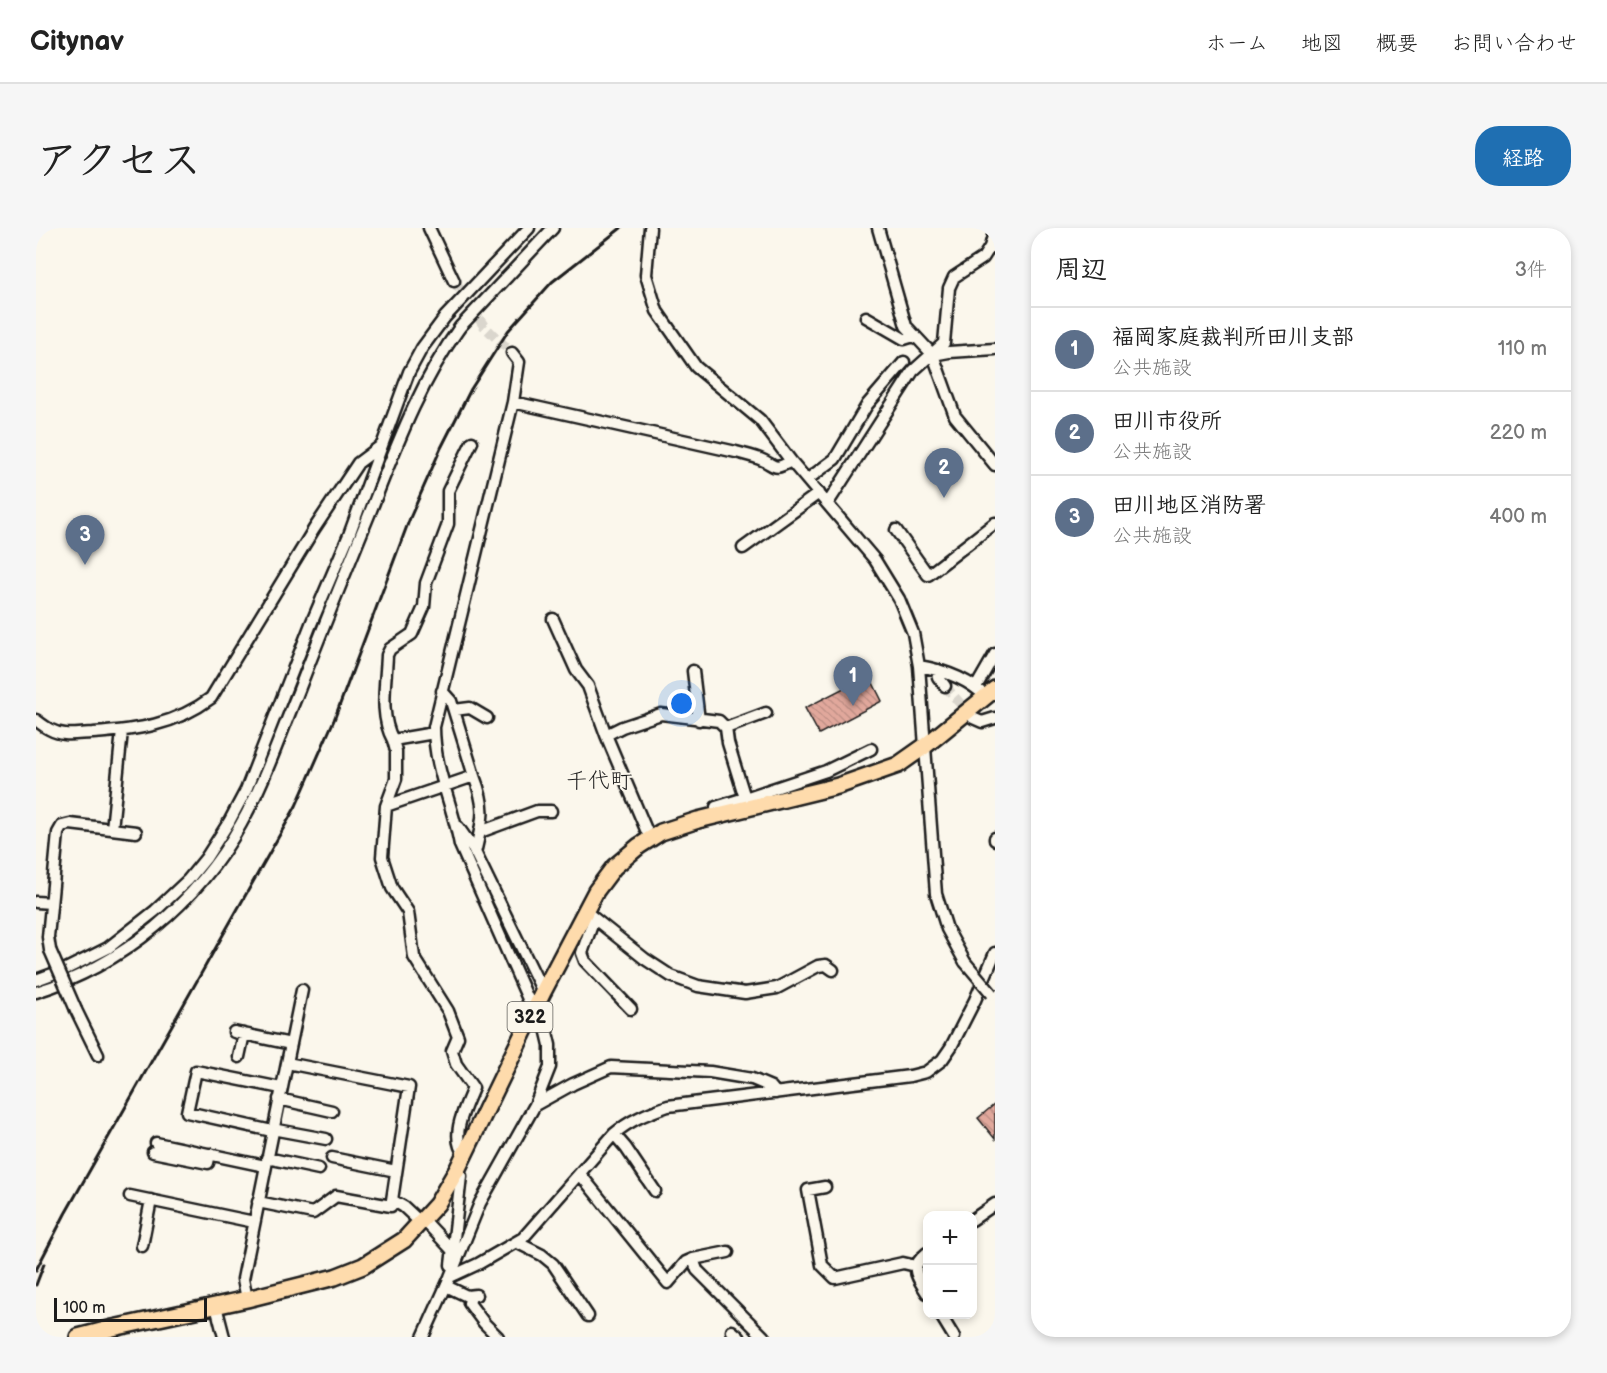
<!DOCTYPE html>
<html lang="ja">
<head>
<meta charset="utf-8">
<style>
  :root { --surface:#fff; --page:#f6f6f6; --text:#222; --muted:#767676; --line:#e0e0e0; --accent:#1f6fb2 }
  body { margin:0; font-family:"Balsamiq Sans","Klee One",sans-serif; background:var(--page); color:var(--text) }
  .controls { position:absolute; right:18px; bottom:18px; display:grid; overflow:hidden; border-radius:12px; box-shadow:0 3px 9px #0003 }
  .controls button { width:54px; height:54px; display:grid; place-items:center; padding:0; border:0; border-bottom:2px solid var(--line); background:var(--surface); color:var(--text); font:30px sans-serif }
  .scale { position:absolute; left:18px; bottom:15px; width:153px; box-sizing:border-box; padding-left:6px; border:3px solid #1c1c1c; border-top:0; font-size:16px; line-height:21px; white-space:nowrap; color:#1c1c1c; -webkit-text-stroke:4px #fbf7ec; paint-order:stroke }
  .you { position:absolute; left:646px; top:476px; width:21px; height:21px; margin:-15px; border:4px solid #fff; border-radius:50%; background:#1a73e8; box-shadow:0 0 0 9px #1a73e833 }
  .badge { display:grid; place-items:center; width:39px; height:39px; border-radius:50%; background:var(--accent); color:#fff; font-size:20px; font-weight:700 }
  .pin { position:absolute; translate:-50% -50px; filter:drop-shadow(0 2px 3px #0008) }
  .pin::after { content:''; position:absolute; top:32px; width:21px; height:18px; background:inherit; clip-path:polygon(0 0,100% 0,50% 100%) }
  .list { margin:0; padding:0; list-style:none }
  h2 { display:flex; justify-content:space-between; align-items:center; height:78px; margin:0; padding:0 24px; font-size:26px }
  h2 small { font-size:20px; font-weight:400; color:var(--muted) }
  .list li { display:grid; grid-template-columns:39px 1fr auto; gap:18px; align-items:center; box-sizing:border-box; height:84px; padding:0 24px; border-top:2px solid var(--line) }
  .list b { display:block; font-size:22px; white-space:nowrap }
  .list p { margin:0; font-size:20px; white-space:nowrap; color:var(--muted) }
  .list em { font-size:20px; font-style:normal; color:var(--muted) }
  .map { position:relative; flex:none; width:959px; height:1109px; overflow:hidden; border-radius:24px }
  header { display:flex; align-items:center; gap:36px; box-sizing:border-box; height:84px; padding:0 30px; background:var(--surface); border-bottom:2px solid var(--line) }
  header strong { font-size:28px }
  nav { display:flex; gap:33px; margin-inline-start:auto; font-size:21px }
  .intro { display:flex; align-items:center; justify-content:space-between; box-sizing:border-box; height:144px; padding:0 36px }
  h1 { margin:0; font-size:42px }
  .button { padding:15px 27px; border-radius:24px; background:var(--accent); color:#fff; font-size:21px; font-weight:700 }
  main { display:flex; gap:36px; padding:0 36px }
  aside { flex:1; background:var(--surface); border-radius:24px; box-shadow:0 3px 9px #0003 }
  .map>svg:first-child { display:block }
  .building { fill:url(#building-back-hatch); stroke:#1c1c1c; stroke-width:1.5 }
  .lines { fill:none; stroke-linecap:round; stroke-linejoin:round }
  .minor-tunnel { stroke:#dad6cd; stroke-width:10; stroke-dasharray:10 5; stroke-linecap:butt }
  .minor-casing { stroke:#1c1c1c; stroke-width:15 }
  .highway-casing { stroke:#1c1c1c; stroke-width:20 }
  .minor { stroke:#fbf7ec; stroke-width:10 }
  .highway { stroke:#fedbac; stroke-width:15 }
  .rail { stroke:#1c1c1c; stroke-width:3 }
  .minor-bridge-casing { stroke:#1c1c1c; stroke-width:15; stroke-linecap:butt }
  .minor-bridge { stroke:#fbf7ec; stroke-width:10 }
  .labels { text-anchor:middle; stroke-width:4.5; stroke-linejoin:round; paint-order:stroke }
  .shield { fill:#fbf7ec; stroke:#5f5e5a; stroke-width:1.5 }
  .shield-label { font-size:18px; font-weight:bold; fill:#1c1c1c }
  .quarter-label { font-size:22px; fill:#1c1c1c; stroke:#fbf7ec }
</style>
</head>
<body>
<header>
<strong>Citynav</strong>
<nav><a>ホーム</a><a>地図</a><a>概要</a><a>お問い合わせ</a></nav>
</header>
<div class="intro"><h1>アクセス</h1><a class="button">経路</a></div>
<main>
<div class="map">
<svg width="959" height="1109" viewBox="0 0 959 1109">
  <defs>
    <pattern id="building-back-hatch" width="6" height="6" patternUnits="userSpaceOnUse" patternTransform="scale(1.5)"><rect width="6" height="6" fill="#e1a89c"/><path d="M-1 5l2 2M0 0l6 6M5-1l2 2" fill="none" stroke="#c09086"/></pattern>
  </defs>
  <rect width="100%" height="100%" fill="#fbf7ec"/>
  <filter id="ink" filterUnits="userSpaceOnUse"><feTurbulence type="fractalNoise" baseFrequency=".0167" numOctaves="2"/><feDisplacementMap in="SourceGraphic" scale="12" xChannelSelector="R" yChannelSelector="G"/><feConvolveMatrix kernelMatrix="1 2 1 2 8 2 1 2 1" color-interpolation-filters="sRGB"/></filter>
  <g filter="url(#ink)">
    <path class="building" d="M833,447L846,473L783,506L769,480Z
      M959,876V911L942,890Z"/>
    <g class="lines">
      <path class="minor-tunnel" d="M418,53L448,98L476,125
        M909,458L934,487"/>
      <defs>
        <path id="minor" d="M393,0L418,53
          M614,0L610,47L621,83L660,139L724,192L755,233L839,332L863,371L877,405L883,438L900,666L911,701L929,734
          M842,0L870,98L897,127L919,188L959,237
          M457,38L493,0
          M471,49L517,0
          M830,89L868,111L878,108
          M476,125L483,134L477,174L398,499C398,541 417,577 424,617L492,771
          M897,127L913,124L959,121
          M477,174L700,224C708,226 716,228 724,231C740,237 736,244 755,233
          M772,251L799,231L831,177L868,134
          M792,275L877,143L908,115L913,60L918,49L947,30L954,19L959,1
          M860,302L892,347L959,295
          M707,320L783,265
          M517,391L540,442L552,458L570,507L614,611
          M883,438C906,442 933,451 950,469
          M902,442V449L909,458
          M657,443L663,492
          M940,459L959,426
          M406,463L415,473L438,548
          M418,482L434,480L451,490
          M937,490L946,494L959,490
          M0,492C9,499 17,505 29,506C37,507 48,505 57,505C101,502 139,497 175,470L278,301L322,235L346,217
          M398,505L357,512L360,523V551L350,578L346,629L356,660L372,684L378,729L412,783L422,809L416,823L420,836L437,860C429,879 413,909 429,927
          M570,507L586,499L625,486L683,493L690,500L730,485
          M357,512C343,487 350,455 351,427L354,421L376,406L388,379L390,355L412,296V263L436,214
          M709,570L790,543L835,521
          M350,578L438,548C451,581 447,591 439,625
          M683,587L680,579L709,570L692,515L690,500
          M422,599L437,620L507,764
          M76,601L86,503
          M444,604L501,583H515
          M959,610V612
          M0,674L15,675
          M549,683L609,731L635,748L662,758L709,765L741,760L782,738L790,737L797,742
          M558,691L546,725L549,733L595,781
          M14,722L12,709L22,605L26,598L34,596L100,604
          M0,752L30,741L72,720L119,683L152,652L170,630L193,594L210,562L275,396L313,307L373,144L386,120L409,89
          M0,764C86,738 162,674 205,596C228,555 243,510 261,467C285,405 310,343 335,282C360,219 384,154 424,99
          M40,782L62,827
          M198,804L255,816
          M203,829L208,806
          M251,835L266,762
          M243,871L296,883
          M499,877L537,856L575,839L674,844L716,851L735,859L740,865
          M236,901L290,911
          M236,903L151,884L160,843L245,860
          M578,906L590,920L619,963
          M120,915L229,938
          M117,924L172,935L174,926
          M231,930L283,941
          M296,930L360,943
          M544,946L632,1055L650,1034L657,1031
          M789,959L772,962L786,1037L799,1050L867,1035L880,1038
          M94,968L218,994
          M222,974L277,985L300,968L355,978L356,972
          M387,991L416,1022
          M936,992L959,976
          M480,1014L506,1027L517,1036L552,1088
          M106,1018L115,972
          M692,1024L657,1031L661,1042L728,1109
          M891,1025C872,1040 881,1048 891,1065
          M415,1037L425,948L422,940
          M414,1049L442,1036L487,1010L578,906C594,892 612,885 632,878L874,848L890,844L906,832L915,819L939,772L959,725
          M410,1058L431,1068L440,1067
          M435,1069L433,1075L448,1095L462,1109
          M211,1071L207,1051L251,835L373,859L356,972L368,979L384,994
          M180,1078L188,1109
          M904,1086L918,1109
          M696,1103L703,1109
          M387,1109L414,1049L444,975L499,877L514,839V817L508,792"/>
        <path id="highway" d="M42,1109L77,1100L211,1071L299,1049L327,1038L368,1012L401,976L422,940L507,764L560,663L578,639L603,618L625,604L662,592L802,558L862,537L889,518L959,461"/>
      </defs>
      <use href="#minor" class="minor-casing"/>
      <use href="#highway" class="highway-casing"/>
      <use href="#minor" class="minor"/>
      <use href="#highway" class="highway"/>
      <path class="rail" d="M0,1042L29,986L260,578L298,492L374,290L405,220L435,161L472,103L516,54L585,0
        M0,1057L8,1036"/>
      <defs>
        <path id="minor-bridge" d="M409,89L457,38
          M424,99L471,49
          M14,722L40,782
          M929,734L956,766"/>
      </defs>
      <use href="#minor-bridge" class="minor-bridge-casing"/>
      <use href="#minor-bridge" class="minor-bridge"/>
    </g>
  </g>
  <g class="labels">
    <rect class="shield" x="471.5" y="774" width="45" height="30" rx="4.5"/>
    <g class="shield-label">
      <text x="494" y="795">322</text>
    </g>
    <g class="quarter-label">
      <text x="563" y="560">千代町</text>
    </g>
  </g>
</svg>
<div class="controls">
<button>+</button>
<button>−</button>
</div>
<div class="scale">100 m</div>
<div class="you"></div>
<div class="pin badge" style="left:817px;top:478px;background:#5c6f8a">1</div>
<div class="pin badge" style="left:908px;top:270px;background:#5c6f8a">2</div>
<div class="pin badge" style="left:49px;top:337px;background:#5c6f8a">3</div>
</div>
<aside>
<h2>周辺<small>3件</small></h2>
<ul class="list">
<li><span class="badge" style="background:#5c6f8a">1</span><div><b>福岡家庭裁判所田川支部</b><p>公共施設</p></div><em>110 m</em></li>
<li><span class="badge" style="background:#5c6f8a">2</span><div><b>田川市役所</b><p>公共施設</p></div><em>220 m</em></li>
<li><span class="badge" style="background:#5c6f8a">3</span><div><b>田川地区消防署</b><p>公共施設</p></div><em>400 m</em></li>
</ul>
</aside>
</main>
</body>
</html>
